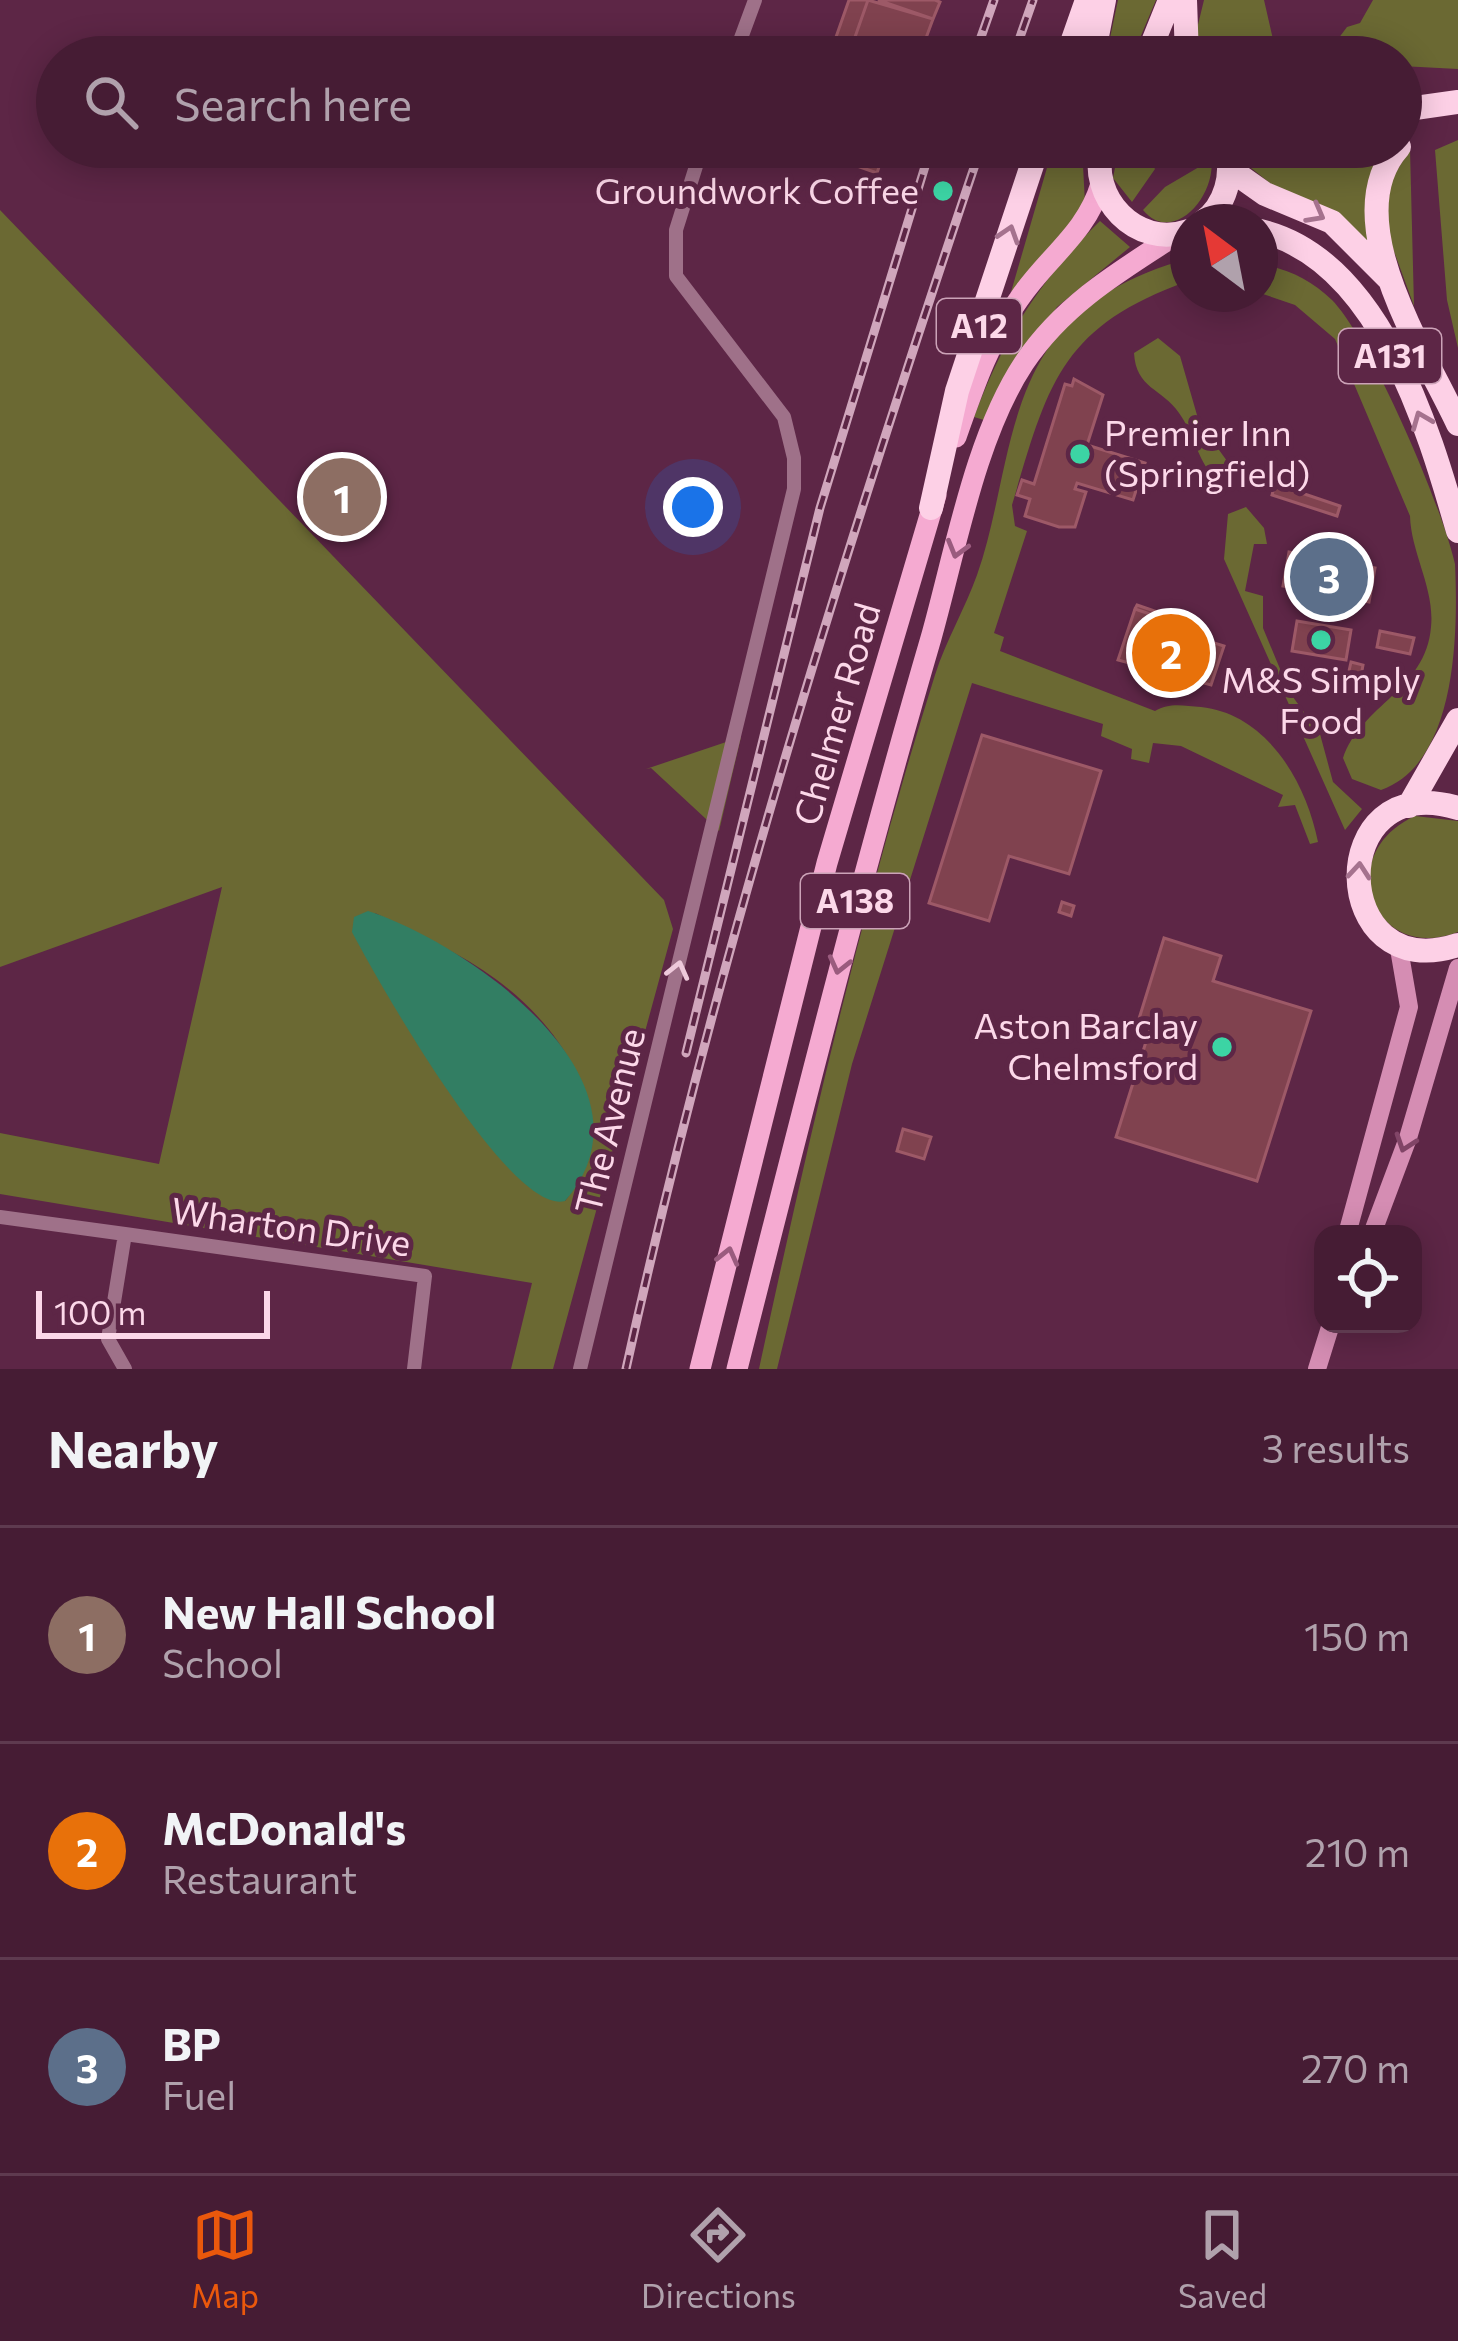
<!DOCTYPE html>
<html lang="en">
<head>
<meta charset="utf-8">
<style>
  :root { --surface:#461c34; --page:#502940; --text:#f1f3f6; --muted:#b0a1ac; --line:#5e3a4f; --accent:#ea580c }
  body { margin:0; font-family:Commissioner,sans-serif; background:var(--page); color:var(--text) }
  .controls { position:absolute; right:36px; bottom:36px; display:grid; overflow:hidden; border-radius:24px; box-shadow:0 6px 30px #0003 }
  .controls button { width:108px; height:108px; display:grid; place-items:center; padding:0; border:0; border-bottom:3px solid var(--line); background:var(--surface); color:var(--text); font:60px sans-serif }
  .compass { position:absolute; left:1170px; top:204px; width:108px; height:108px; border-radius:50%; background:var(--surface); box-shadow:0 6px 30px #0003; rotate:328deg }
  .scale { position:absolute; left:36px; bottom:30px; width:234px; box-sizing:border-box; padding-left:12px; border:6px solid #fcd8e9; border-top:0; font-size:33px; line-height:42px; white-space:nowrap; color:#fcd8e9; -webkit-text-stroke:9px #5d2646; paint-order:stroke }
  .you { position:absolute; left:693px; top:507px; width:42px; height:42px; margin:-30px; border:9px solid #fff; border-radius:50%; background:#1a73e8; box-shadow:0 0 0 18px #1a73e833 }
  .badge { display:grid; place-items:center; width:78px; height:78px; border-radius:50%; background:var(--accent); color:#fff; font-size:39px; font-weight:700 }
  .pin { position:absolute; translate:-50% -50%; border:6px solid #fff; box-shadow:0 3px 12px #0006 }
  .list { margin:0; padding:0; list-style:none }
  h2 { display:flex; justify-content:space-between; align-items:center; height:156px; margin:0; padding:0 48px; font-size:51px }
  h2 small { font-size:39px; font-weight:400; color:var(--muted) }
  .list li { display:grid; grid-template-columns:78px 1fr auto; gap:36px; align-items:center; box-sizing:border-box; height:216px; padding:0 48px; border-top:3px solid var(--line) }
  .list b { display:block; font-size:45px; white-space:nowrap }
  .list p { margin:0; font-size:39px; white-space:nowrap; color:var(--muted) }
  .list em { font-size:39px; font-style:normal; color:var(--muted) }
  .icon { flex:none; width:66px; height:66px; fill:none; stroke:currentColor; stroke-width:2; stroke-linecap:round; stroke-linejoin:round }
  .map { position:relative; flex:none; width:1458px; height:1369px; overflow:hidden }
  .search { position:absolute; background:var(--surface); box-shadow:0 6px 30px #0003; left:36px; right:36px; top:36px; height:132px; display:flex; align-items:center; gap:30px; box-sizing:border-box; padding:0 42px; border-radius:66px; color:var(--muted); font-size:45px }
  .sheet { height:804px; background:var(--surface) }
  nav { display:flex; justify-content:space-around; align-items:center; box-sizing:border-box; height:168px; border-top:3px solid var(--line); background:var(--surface); font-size:33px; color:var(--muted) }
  nav a { display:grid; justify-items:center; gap:6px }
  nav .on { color:var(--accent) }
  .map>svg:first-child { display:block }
  .green { fill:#6b6933; fill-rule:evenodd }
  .water { fill:#327e63 }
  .building { fill:#80424f; stroke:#9d5967; stroke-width:3 }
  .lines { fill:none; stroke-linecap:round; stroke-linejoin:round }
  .street { stroke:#9f7189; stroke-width:14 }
  .secondary { stroke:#d58db3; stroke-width:18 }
  .primary { stroke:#f5aad1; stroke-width:21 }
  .highway { stroke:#fdd0e6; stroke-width:24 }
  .rail-casing { stroke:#d0a6bc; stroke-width:9 }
  .rail { stroke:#5d2646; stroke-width:4.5; stroke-dasharray:14; stroke-linecap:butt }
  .oneway { stroke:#a5728e }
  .oneway2 { stroke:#9a5b7e }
  .oneway3 { stroke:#eec9db }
  .oneway4 { stroke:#814567 }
  .poi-dot { fill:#3cd4a4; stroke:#5d2646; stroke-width:4.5 }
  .labels { text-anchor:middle; stroke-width:10; stroke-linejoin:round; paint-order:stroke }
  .shield { fill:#5d2646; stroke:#cca3b8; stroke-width:3 }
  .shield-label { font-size:33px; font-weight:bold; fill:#fcd8e9 }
  .poi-label { font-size:36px; fill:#fcd8e9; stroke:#5d2646; text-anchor:end }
  .street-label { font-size:36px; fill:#fcd8e9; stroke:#5d2646 }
</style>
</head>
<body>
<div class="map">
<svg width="1458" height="1369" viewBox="0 0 1458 1369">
  <rect width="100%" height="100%" fill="#5d2646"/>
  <path class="green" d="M1118,0H1156L1132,57H1106Z
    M1204,0H1264L1277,57H1197L1194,41Z
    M1373,0H1458V69L1401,66V57H1344L1332,47L1347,27L1360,23Z
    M1458,140V348L1447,300L1435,150Z
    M1053,147H1082L1085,203L1077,221L1011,292Z
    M1119,147H1147L1143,150L1155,169L1132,202L1113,178Z
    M1158,147H1209C1224,190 1174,248 1143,210L1165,187L1199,167L1192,155L1169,164Z
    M1354,147H1392L1379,249L1281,192L1251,168L1256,156L1268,150L1264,163Z
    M1410,149L1414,306L1384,224L1382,195Z
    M0,210L664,900L673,929L553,1369H511L532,1283L0,1194V1133L159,1164L222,887L0,967ZM375,913C416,934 461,953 497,980C565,1030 627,1124 565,1201Z
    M1100,221L1130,247L1057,307L984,420L974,417C1004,337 1039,281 1100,221Z
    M1188,259V281C1060,327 1048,384 1012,505L1015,526L1027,531L994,633L1004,637L1000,651L1155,711C1170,702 1184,706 1201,707C1267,714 1306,782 1318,842L1310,844L1295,805L1278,807L1283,795L1181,746L1153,743L1149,763L1131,759L1132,749L1101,736L1103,724L972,683L852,1064L777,1369H759C809,1136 863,903 935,675C946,640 965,609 977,575C1003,502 1004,416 1047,350C1079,302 1133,273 1188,259Z
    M1260,264C1288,269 1311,280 1332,300C1371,340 1442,506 1455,564C1458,630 1458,763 1381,790L1352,779L1343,758C1361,705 1426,690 1431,627C1435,589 1411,553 1410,516L1335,339L1295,305L1260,293Z
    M1158,338L1180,356L1199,422L1232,468L1218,481C1199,466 1194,433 1179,413C1162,388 1136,389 1134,353Z
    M1246,507L1264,528L1267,544H1254L1245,591L1263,596V628L1290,693L1320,734L1333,782L1362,809L1345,830L1224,559L1228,514Z
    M741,737L719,831L651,768L646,769Z
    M1415,816L1458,821V932C1373,965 1331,854 1415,816Z"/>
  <path class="water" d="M368,911C467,943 668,1082 565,1201C510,1216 376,978 352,932L354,917Z"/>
  <path class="building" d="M849,0H868L848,57H829Z
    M868,0L933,19L919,57H848Z
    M878,0H935L940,2L933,19Z
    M803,147H859L883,155L877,173Z
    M859,147H916L910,165Z
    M1074,379L1103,395L1087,445L1145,463L1133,500L1077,483L1075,489L1086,492L1075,527H1059L1025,516L1030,499L1017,495L1022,480L1034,484L1065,384L1072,386Z
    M1275,484L1340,506L1337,516L1272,495Z
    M1289,552L1375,568L1369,602L1283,586Z
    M1137,605L1195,625L1194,629L1135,609Z
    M1135,609L1203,632L1201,639L1224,646L1211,685L1118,660Z
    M1297,621L1351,630L1346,660L1292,651Z
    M1380,631L1414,638L1410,654L1377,647Z
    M1351,662L1363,665L1358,692L1345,689Z
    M982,735L1101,771L1069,874L1009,856L989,921L929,903Z
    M1062,902L1074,906L1071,916L1059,912Z
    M1164,938L1221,956L1213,981L1311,1011L1257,1181L1116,1137L1151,1026L1138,1022Z
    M903,1129L931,1137L924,1159L897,1151Z"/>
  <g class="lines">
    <path class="street" d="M734,57L755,0
      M0,1217L125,1234
      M125,1369L108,1339L125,1234L425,1276L414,1369
      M580,1369L794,489V458L784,417L676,276V230L702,147"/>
    <path class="secondary" d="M1347,1234L1409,1007L1398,943
      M1372,1234L1408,1138L1458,968
      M1317,1369L1331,1324"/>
    <path class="primary" d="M956,437C973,389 989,341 1019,299C1047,257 1086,234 1101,184
      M700,1369L827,863L936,495
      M737,1369C799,1125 860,881 931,638C955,553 975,437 1024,363C1063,305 1118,272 1176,235"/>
    <path class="highway" d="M1185,0L1187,57
      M1067,57L1087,0
      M1093,57L1104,0
      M1147,57L1170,0
      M1401,110L1458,102
      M1102,147C1088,197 1136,249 1188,231
      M1399,147C1335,218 1424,351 1458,424
      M1231,170L1265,194L1332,222L1388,278
      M1203,222C1226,205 1234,174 1226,147
      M1260,231C1379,259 1428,427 1458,531
      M931,508L957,391L1038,147
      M1409,806L1458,720
      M1458,808C1323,767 1328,988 1458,945"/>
    <defs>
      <path id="rail" d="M974,57L994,0
        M1013,57L1033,0
        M686,1053L820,508L931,147
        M626,1369C717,954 845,549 981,147"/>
    </defs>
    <use href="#rail" class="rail-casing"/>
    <use href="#rail" class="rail"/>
  </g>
  <defs><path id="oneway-chevron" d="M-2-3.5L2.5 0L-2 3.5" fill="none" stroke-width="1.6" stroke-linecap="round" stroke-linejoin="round" transform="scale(3)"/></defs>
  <g class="oneway">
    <use href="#oneway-chevron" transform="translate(1316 214) rotate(29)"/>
    <use href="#oneway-chevron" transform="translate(1009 234) rotate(-72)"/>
    <use href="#oneway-chevron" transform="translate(1421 420) rotate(-112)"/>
    <use href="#oneway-chevron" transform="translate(1359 871) rotate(-85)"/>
  </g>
  <g class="oneway2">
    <use href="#oneway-chevron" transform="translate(957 549) rotate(106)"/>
    <use href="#oneway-chevron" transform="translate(839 965) rotate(104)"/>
    <use href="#oneway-chevron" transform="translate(728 1256) rotate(-76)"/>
  </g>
  <use class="oneway3" href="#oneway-chevron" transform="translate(678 970) rotate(-76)"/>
  <use class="oneway4" href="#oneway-chevron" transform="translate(1405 1143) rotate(109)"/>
  <g class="poi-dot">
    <circle cx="943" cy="191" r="12"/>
    <circle cx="1080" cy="454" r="12"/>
    <circle cx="1321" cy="640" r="12"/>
    <circle cx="1222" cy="1047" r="12"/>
  </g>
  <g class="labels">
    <g class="shield">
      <rect x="937" y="299" width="84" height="54" rx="9"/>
      <rect x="1339" y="329" width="102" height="54" rx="9"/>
      <rect x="801" y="874" width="108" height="54" rx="9"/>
    </g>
    <g class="shield-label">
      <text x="979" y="338">A12</text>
      <text x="1390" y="368">A131</text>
      <text x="855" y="913">A138</text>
    </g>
    <g class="poi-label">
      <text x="919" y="204">Groundwork Coffee</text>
      <text x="1104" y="446" text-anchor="start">Premier Inn<tspan x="1104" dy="41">(Springfield)</tspan></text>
      <text x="1321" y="693" text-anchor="middle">M&amp;S Simply<tspan x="1321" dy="41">Food</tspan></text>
      <text x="1198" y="1039">Aston Barclay<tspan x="1198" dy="41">Chelmsford</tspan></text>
    </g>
    <g class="street-label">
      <text transform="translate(837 714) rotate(-74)" y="13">Chelmer Road</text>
      <text transform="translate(610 1121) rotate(-76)" y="13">The Avenue</text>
      <text transform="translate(291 1227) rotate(8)" y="13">Wharton Drive</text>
    </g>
  </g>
</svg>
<div class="controls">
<button><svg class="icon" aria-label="locate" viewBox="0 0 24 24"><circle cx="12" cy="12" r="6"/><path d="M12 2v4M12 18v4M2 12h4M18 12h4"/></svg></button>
</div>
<svg class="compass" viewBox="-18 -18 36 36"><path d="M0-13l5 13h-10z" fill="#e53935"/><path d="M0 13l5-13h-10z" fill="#b0a1ac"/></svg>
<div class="scale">100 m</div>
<div class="you"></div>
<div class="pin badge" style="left:342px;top:497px;background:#8d6e63">1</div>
<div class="pin badge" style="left:1171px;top:653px;background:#e8710a">2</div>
<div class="pin badge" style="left:1329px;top:577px;background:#5c6f8a">3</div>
<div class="search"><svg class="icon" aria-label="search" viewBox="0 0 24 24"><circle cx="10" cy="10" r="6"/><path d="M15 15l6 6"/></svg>Search here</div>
</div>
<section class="sheet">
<h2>Nearby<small>3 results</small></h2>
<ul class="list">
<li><span class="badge" style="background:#8d6e63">1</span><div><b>New Hall School</b><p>School</p></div><em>150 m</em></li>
<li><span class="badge" style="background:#e8710a">2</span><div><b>McDonald's</b><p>Restaurant</p></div><em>210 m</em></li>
<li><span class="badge" style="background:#5c6f8a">3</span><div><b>BP</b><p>Fuel</p></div><em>270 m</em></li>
</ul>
</section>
<nav>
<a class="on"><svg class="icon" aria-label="map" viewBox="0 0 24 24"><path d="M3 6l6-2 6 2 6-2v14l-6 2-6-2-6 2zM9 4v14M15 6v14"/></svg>Map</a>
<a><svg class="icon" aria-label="directions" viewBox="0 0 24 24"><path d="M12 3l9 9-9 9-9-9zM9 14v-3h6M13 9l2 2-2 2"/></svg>Directions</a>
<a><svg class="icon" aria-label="saved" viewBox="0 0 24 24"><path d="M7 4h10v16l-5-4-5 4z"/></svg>Saved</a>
</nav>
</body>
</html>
